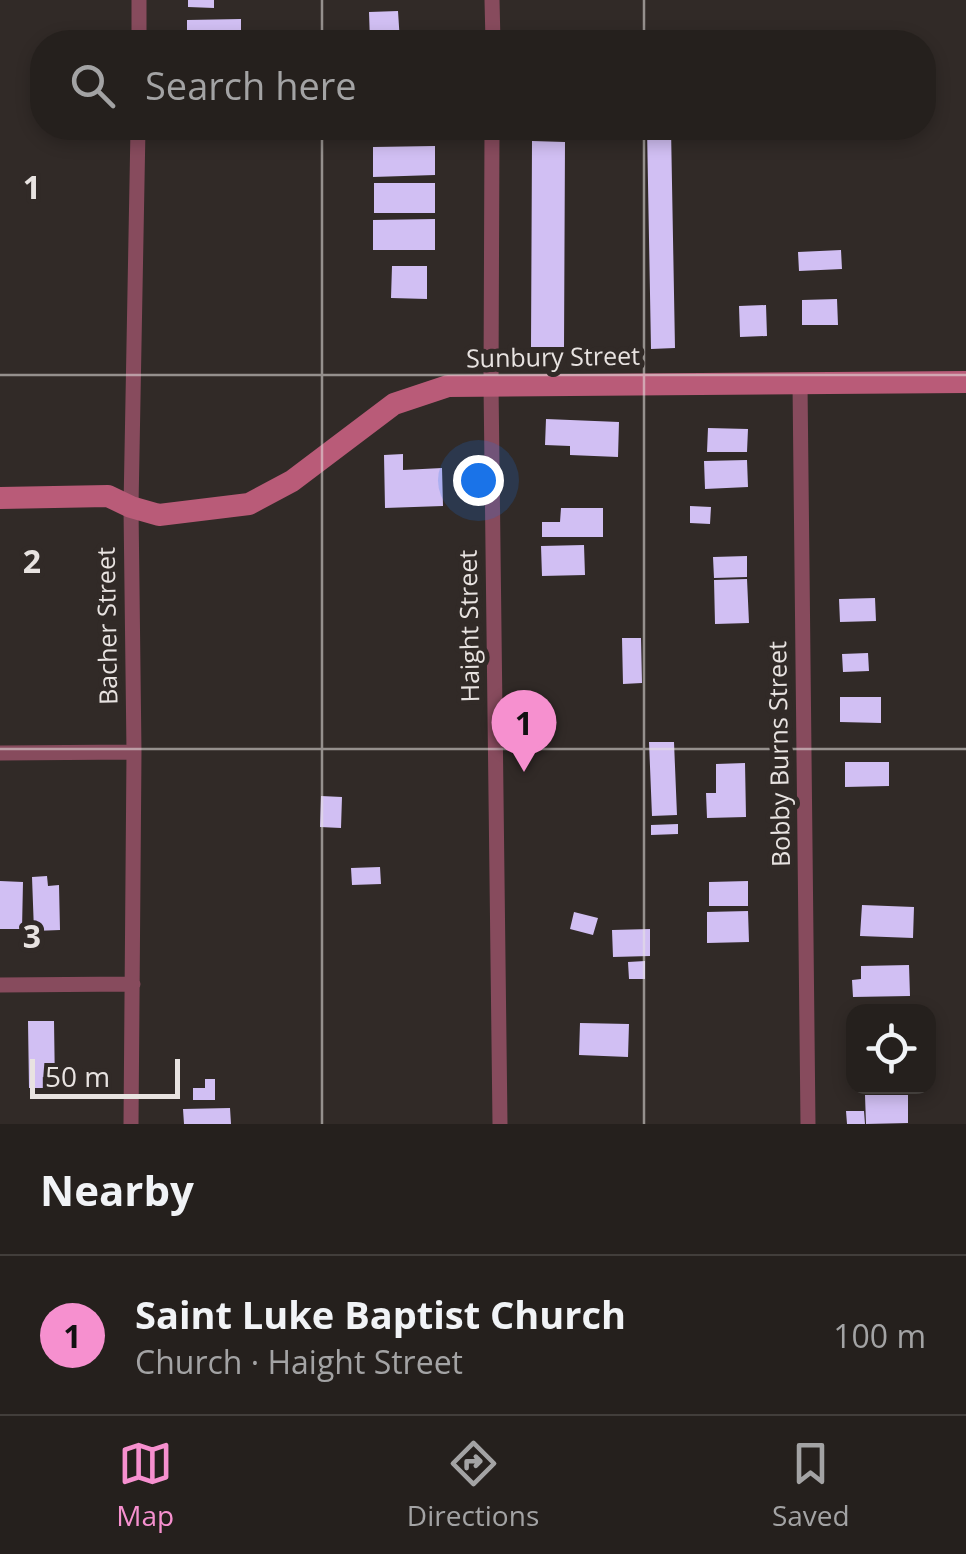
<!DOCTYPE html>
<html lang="en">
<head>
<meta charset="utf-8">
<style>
  :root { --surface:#25201d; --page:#312d2a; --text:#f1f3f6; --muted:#a3a3a4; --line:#423e3b; --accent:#f690cf }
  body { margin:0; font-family:"Open Sans",sans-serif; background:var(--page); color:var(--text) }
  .controls { position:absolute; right:30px; bottom:30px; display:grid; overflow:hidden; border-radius:20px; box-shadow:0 5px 15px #0003 }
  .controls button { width:90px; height:90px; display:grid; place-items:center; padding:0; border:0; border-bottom:2px solid var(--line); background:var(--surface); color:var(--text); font:50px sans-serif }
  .scale { position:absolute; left:30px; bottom:25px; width:150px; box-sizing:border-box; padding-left:10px; border:5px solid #e8e3e1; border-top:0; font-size:28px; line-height:35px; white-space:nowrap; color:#e8e3e1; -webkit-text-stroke:8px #312a27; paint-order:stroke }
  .you { position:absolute; left:478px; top:480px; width:35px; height:35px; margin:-25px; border:8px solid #fff; border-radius:50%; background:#1a73e8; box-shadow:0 0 0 15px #1a73e833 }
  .badge { display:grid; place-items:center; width:65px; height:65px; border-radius:50%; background:var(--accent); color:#111; font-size:32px; font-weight:700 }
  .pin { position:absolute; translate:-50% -82px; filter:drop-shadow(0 2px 5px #0008) }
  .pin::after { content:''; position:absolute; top:52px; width:35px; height:30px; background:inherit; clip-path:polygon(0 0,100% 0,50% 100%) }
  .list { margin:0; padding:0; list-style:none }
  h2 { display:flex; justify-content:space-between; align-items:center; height:130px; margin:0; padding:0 40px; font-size:42px }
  h2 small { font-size:32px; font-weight:400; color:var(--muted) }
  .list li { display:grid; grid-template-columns:65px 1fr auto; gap:30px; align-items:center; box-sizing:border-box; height:160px; padding:0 40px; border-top:2px solid var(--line) }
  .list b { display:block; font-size:38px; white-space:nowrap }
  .list p { margin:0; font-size:32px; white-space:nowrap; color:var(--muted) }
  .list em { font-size:32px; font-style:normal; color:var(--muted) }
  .icon { flex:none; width:55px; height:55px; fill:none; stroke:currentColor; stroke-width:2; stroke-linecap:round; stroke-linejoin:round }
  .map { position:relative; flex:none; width:966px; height:1124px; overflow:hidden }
  .search { position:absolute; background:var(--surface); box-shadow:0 5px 15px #0003; left:30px; right:30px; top:30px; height:110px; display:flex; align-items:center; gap:25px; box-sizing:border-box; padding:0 35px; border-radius:40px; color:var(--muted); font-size:38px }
  .sheet { height:290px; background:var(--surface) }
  nav { display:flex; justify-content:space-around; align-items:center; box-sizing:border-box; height:140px; border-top:2px solid var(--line); background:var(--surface); font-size:28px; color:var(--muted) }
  nav a { display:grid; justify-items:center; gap:5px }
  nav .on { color:var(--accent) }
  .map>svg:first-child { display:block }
  .building { fill:#d1bff3 }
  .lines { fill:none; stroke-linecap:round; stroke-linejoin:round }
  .street { stroke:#874b5d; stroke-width:15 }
  .secondary { stroke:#b95b78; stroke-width:22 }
  .grid { fill:none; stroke:#e8e3e1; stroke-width:2.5; stroke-opacity:0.55 }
  .labels { text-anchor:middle; stroke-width:10; stroke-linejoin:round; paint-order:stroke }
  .street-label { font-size:25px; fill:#e8e3e1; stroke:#312a27 }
  .grid-label { font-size:32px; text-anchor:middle; font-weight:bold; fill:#e8e3e1; stroke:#312a27; stroke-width:10; stroke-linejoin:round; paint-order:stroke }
</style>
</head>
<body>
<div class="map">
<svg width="966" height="1124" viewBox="0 0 966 1124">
  <rect width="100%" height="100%" fill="#312a27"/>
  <path class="building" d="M188,0H214V8L188,7Z
    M398,11L400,42H370L369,12Z
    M241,19V42H187V20Z
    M370,128H425V139L370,140Z
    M647,128H671L675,348L651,349Z
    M532,141L565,142L564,347H531Z
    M435,146V175L373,177V147Z
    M374,183H435V213H374Z
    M435,219V250H373V220Z
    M841,250L842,269L799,271L798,252Z
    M392,266H427V299L391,298Z
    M837,299L838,325H802V300Z
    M766,305L767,336L740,337L739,306Z
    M546,419L619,422L618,457L570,455V446L545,445Z
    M708,428L748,429L747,452H707Z
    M403,454V470L442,468L443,506L385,508L384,455Z
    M747,460L748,487L705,489L704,461Z
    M690,506L711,507L710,524L690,523Z
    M561,508H603V537H542V522H560Z
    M584,545L585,575L542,576L541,546Z
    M747,556V577L714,578L713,557Z
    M747,579L749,623L715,624L714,580Z
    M875,598L876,621L840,622L839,599Z
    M622,638H641L642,683L623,684Z
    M868,653L869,671L843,672L842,654Z
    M840,697H881V723L840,722Z
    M649,742H674L677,815L652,816Z
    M845,762H889V786L845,787Z
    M745,763L746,817L707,818L706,793H716V764Z
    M321,796L342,797L341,828L320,827Z
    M678,824V834L651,835V825Z
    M380,867L381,884L352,885L351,868Z
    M47,876L48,886L59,885L60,930L34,931L32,877Z
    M0,881L23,882L22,929H0Z
    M748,881V906H709V882Z
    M862,905L914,907L913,938L860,936Z
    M748,911L749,942L707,943V912Z
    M574,912L598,918L593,935L570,929Z
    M650,929V956L613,957L612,930Z
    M645,961V979H629L628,962Z
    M909,965L910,996L853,997L852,980L861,979V966Z
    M28,1021H54L55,1088H29Z
    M580,1023L629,1024L628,1057L579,1055Z
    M205,1079H215V1100H193V1088H205Z
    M865,1095H908V1123L866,1124Z
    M230,1108L231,1124H184L183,1109Z
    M846,1111H864L865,1124H847Z"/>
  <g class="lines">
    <path class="street" d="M492,0L493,42
      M139,42V0
      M492,128L491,384L500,1124
      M800,383L808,1124
      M0,753L134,752
      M0,985L133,984
      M131,1124L134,752L131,507L138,128"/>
    <path class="secondary" d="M0,498L108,496L131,507L159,515L249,504L292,481L394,404L448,386L966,382"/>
  </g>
  <path class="grid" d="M322,0V42M644,0V42M322,128V1124M644,128V1124M0,375H966M0,749H966"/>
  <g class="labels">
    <g class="street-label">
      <text transform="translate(553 357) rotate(-1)" y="9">Sunbury Street</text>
      <text transform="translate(107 626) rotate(-91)" y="9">Bacher Street</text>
      <text transform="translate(469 626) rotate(-91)" y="9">Haight Street</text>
      <text transform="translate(779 754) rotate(-91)" y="9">Bobby Burns Street</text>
    </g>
  </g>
  <g class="grid-label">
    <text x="32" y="199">1</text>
    <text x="32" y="573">2</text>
    <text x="32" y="948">3</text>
  </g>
</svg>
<div class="controls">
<button><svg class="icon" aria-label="locate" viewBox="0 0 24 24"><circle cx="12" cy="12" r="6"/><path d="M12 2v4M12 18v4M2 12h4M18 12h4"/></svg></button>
</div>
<div class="scale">50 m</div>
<div class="you"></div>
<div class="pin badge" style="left:524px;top:772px">1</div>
<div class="search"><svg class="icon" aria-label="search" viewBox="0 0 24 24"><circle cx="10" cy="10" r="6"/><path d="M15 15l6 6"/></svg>Search here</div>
</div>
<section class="sheet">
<h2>Nearby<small></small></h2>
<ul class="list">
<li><span class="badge">1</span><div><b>Saint Luke Baptist Church</b><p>Church · Haight Street</p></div><em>100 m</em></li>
</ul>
</section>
<nav>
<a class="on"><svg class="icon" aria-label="map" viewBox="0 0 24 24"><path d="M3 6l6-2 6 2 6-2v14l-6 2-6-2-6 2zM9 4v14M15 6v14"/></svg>Map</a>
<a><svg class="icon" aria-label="directions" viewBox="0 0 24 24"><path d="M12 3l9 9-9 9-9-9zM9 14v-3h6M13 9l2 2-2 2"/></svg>Directions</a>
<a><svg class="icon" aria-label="saved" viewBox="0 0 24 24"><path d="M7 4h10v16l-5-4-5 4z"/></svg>Saved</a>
</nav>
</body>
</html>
